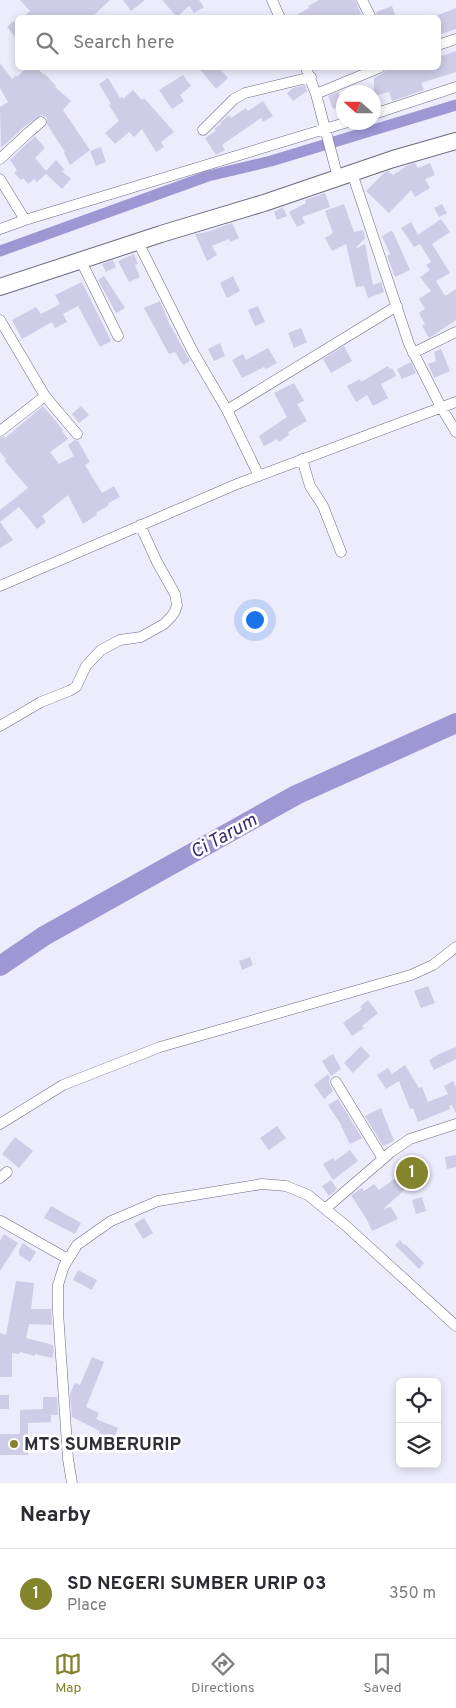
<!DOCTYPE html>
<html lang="en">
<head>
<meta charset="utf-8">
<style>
  :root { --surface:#fff; --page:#f2f2f3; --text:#2b2b33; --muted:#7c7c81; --line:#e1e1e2; --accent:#84842d }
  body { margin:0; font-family:Overpass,sans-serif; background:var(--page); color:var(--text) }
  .controls { position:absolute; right:15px; bottom:15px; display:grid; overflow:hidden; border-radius:8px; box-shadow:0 2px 8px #0003 }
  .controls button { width:45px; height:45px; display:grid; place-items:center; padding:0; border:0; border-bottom:1px solid var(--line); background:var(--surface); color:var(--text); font:25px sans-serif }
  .compass { position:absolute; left:336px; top:85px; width:45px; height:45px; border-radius:50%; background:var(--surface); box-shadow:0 2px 8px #0003; rotate:291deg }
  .you { position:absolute; left:254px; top:619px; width:18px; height:18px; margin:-12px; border:4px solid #fff; border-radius:50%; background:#1a73e8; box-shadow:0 0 0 8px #1a73e833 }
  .badge { display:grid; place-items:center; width:32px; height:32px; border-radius:50%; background:var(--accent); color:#fff; font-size:16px; font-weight:700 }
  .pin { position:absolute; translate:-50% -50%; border:2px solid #fff; box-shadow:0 1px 5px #0006 }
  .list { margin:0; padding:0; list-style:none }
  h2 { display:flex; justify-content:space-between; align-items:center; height:65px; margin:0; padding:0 20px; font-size:21px }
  h2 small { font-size:16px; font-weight:400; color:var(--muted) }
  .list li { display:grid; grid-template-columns:32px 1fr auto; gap:15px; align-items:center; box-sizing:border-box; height:90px; padding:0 20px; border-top:1px solid var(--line) }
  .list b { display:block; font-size:19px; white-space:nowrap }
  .list p { margin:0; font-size:16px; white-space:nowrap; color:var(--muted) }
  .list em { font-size:16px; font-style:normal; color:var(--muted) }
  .icon { flex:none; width:28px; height:28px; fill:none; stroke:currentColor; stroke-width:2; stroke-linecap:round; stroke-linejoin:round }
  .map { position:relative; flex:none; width:456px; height:1483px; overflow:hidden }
  .search { position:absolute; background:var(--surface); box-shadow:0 2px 8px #0003; left:15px; right:15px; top:15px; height:55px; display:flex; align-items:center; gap:12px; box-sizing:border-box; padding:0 18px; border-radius:8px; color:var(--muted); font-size:19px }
  .sheet { height:155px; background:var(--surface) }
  nav { display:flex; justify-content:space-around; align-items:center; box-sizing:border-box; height:70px; border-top:1px solid var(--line); background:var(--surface); font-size:14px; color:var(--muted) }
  nav a { display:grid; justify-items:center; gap:2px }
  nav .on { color:var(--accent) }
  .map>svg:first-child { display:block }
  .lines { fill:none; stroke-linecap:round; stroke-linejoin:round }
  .canal { stroke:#9e97d4; stroke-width:11 }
  .river { stroke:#9e97d4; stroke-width:20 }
  .building { fill:#cecce6 }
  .street-casing { stroke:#6b6980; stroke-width:11 }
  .primary-casing { stroke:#6b6980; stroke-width:18 }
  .street { stroke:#fff; stroke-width:10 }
  .primary { stroke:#fff; stroke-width:16 }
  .poi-dot { fill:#84842d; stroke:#fff; stroke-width:2 }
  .labels { text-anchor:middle; stroke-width:5; stroke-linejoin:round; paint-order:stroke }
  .poi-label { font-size:18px; font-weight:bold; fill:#2f2e38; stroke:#fff; text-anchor:start }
  .water-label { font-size:19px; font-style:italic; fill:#39286f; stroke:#fff }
</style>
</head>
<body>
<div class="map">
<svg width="456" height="1483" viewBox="0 0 456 1483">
  <rect width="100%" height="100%" fill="#edecfc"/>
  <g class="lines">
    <path class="canal" d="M0,251L208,176L271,161L456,105"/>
    <path class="river" d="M0,966L44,936L296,795L456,723"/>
  </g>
  <path class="building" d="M20,0H110L91,18H22L30,11Z
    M123,0H145L131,11Z
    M162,0H199L204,7L194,13L189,6L177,17Z
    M319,0H355L361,14L354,18H291L309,8L308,6Z
    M392,6L396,18H378L376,12Z
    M456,8V29L438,35V15Z
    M14,21L18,26V41L7,27Z
    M456,51V72L421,83L424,90L392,101L389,92L374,96V78L382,74L386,69L438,68V57Z
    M0,63L12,79L16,75L17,77L26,68H37L44,75L45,74L56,86L55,87L71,101L63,110L90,150L70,165L64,153L65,152L47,124V118L42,115L25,126L1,148L0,107L8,102L0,88Z
    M199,68H219L228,78L216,89Z
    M183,75L191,86L180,95L184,101L172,109L159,90Z
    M108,78L120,98L122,97L123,99L133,90L142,100L144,98L168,125L174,132L161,142L164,147L156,152L142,129L134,137L129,132L115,144L105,133L119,121L109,105L111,104L99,84Z
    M305,85L307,91L293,101L287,93L293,88Z
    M338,92L343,105L333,109L328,96Z
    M263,101L273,116L263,122L261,118L229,140L222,145L225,150L216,155L205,138L216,131L214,129L221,124L220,123L229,115L231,118L246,108L248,111Z
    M35,136L45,148L35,158L46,171L56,160L65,170L62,171L71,179L62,189L46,174L37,182L34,179L28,184L23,178L21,180L14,173L17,170L10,160Z
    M101,147L106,162L96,166L90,151Z
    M415,163L418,168L430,163L435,175L425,179L430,188L415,197L411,190L389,213L366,191L384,173L388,171L393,175L408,165Z
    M325,193L330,207L302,217L305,223L297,227L289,212L306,203L305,200Z
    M344,204L354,232L363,230L365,236V238L355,249L365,244L373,285L381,282L384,292L368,298L364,286L356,287L346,244L332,251L325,238L333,233L325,211Z
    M442,204L447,213L439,217L434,208Z
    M283,207L287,216L277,220L274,212Z
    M441,219L450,232L432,244L450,273L436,281L445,296L456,289V320L429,338L422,326L425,324L419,313L425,309L419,299L431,291L420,277L430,270L426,265L431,262L420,244L414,247L401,228L411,222L418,235Z
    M232,223L239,238L230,242L229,239L212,246L217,255L207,261L195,234L207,232Z
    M391,231L393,232L410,270L395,277L387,256L390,254L382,236Z
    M134,254L138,264L135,265L140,277L129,282L118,261Z
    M113,260L116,267L106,272L102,264Z
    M104,276L125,308L116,313L98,280Z
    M233,276L240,291L227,298L220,283Z
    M82,282L111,341L100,347L78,306L63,314L67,322L55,328L52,322L22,339L12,320L36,307L41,314L60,304L55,295Z
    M160,301L169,323L190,361L183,365L175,352L169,354L144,308Z
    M258,306L265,322L255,326L248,310Z
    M301,328L307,342L294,348L288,333Z
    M220,343L225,356L214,361L208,349Z
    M344,346L352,361L331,373L323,359Z
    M268,348L277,363L266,369L264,367L242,378L232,360L243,354L246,360Z
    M441,349L450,371L434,378L428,364L436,361L434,352Z
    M411,362L416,373L402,379L397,369Z
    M388,366L390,369L392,368L396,376L381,384L388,398L373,406L367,395L356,402L347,386L360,379L361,382Z
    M294,383L304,401L297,404L307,421L288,432L289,435L279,442L277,439L264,446L259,436L287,417L274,393Z
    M43,406L63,430L62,431L68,439L50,452L59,464L74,456L68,445L75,440L78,441L90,462L85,465L102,493L114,486L120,497L108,503L109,505L96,513L97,515L83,524L68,495L42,516L46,522L37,529L19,507L0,522L13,540L0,548V510L28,488L5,461L6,459L0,452V438L4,436L5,438Z
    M81,406L89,415L79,423L72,414Z
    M250,957L253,965L242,970L239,961Z
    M428,986L435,1003L421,1008L414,991Z
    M368,1000L378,1013L362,1026L364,1028L352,1036L343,1023L362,1009L360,1007Z
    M361,1046L370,1056L353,1073L344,1063Z
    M456,1047V1059L434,1070L429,1060L439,1054Z
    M333,1054L341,1069L331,1076L322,1061Z
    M405,1065L419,1088L422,1087L428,1102L448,1094L444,1086L453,1081L456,1087V1113L452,1105L449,1106L450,1109L418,1122L413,1108L410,1109L399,1081L386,1089L377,1075L388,1068L392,1074Z
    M328,1074L330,1078L329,1083L333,1091L324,1099L314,1085Z
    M338,1099L362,1138L350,1144L341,1126H342L328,1105Z
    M381,1108L394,1141L383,1146L365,1116Z
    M277,1126L286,1138L269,1150L260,1138Z
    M15,1137L33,1151L19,1168L2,1154Z
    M350,1150L358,1161L333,1180L323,1164L333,1158L335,1161Z
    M456,1155V1167L447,1169L445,1157Z
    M416,1157L427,1170L383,1209L391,1207L398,1219L372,1231L367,1220L351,1195L362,1188L364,1191L374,1184L379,1190L397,1177L396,1175Z
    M331,1180L337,1189L329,1196L322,1186Z
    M422,1197L426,1211L416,1214L412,1200Z
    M51,1206L81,1223L75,1234L44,1218Z
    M144,1218L153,1233L143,1239L134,1224Z
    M4,1234L18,1243L0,1271V1241Z
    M400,1240L404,1245L405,1244L424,1263L419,1269L395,1245Z
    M23,1243L36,1252L30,1262L19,1255V1250Z
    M78,1270L97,1280L92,1290L73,1280Z
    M16,1281L34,1283L31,1309H51L52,1325L29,1324L26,1338L53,1345L54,1351L52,1358L35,1354V1356L20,1352L19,1354L12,1353V1377H0V1333L6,1335Z
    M92,1357L104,1362L86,1407L99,1413L96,1419L118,1428L114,1439L99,1433L100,1431L72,1417L70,1394L75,1383L80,1385Z
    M0,1395H9V1409H0Z
    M43,1397H57L58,1415H51V1422L28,1423V1455H0V1434H20V1410L43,1409Z"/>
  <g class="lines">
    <defs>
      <path id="street" d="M272,0L280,18
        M362,0L371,18
        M438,45L456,39
        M306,68L316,94L338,178
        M316,94L379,68
        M374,114L456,87
        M203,130L234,99L245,93L311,77
        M0,159L28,133L41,122
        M352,173L409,344L441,407L456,432
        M0,179L25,220L348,122
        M0,229L25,220
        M138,242L193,352L227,410L259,476
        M81,261L118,336
        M0,320L45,396L0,431
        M413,353L456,332
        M45,396L77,434
        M227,410L397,306
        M302,459L310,486L323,506L341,552
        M0,586L237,484L456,402
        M0,726L41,702L69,691L76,687L86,666L101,650L120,640L141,637L164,624L171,617L175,611L177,605L175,594L157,562L140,525
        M336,1082L383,1159
        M0,1124L63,1085L160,1047L411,975L433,965L456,947
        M0,1178L7,1172
        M325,1209L391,1152L410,1139L456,1124
        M1,1221L68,1259
        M72,1483L68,1459L58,1312V1285L64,1266L77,1245L111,1221L158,1201L262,1184L286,1186L308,1195L345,1225L456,1326"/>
      <path id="primary" d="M0,287L161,234L264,203L393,159L456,141"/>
    </defs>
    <use href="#street" class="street-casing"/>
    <use href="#primary" class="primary-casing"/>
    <use href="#street" class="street"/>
    <use href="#primary" class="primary"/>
  </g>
  <circle class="poi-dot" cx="14" cy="1444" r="5"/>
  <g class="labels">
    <g class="poi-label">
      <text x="24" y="1450">MTS SUMBERURIP</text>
    </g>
    <g class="water-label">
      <text transform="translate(223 835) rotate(-29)" y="7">Ci Tarum</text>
    </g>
  </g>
</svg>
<div class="controls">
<button><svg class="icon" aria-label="locate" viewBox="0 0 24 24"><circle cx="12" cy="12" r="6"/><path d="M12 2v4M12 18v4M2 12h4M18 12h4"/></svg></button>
<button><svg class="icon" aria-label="layers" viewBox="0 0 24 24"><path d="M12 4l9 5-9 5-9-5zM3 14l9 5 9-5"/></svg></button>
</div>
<svg class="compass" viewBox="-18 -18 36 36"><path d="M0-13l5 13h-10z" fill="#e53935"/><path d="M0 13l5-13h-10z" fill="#7c7c81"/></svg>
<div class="you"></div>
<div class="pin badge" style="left:412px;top:1173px">1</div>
<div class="search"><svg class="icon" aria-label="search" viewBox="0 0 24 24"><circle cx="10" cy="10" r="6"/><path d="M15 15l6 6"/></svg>Search here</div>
</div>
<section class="sheet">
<h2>Nearby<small></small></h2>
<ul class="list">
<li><span class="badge">1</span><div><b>SD NEGERI SUMBER URIP 03</b><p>Place</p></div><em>350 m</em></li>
</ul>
</section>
<nav>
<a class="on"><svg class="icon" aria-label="map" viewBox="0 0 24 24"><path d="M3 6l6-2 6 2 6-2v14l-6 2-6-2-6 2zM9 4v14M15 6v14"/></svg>Map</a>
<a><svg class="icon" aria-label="directions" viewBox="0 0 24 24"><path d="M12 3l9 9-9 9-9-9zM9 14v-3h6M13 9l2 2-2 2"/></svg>Directions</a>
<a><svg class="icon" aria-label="saved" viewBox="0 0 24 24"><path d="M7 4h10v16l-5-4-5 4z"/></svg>Saved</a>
</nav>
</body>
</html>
